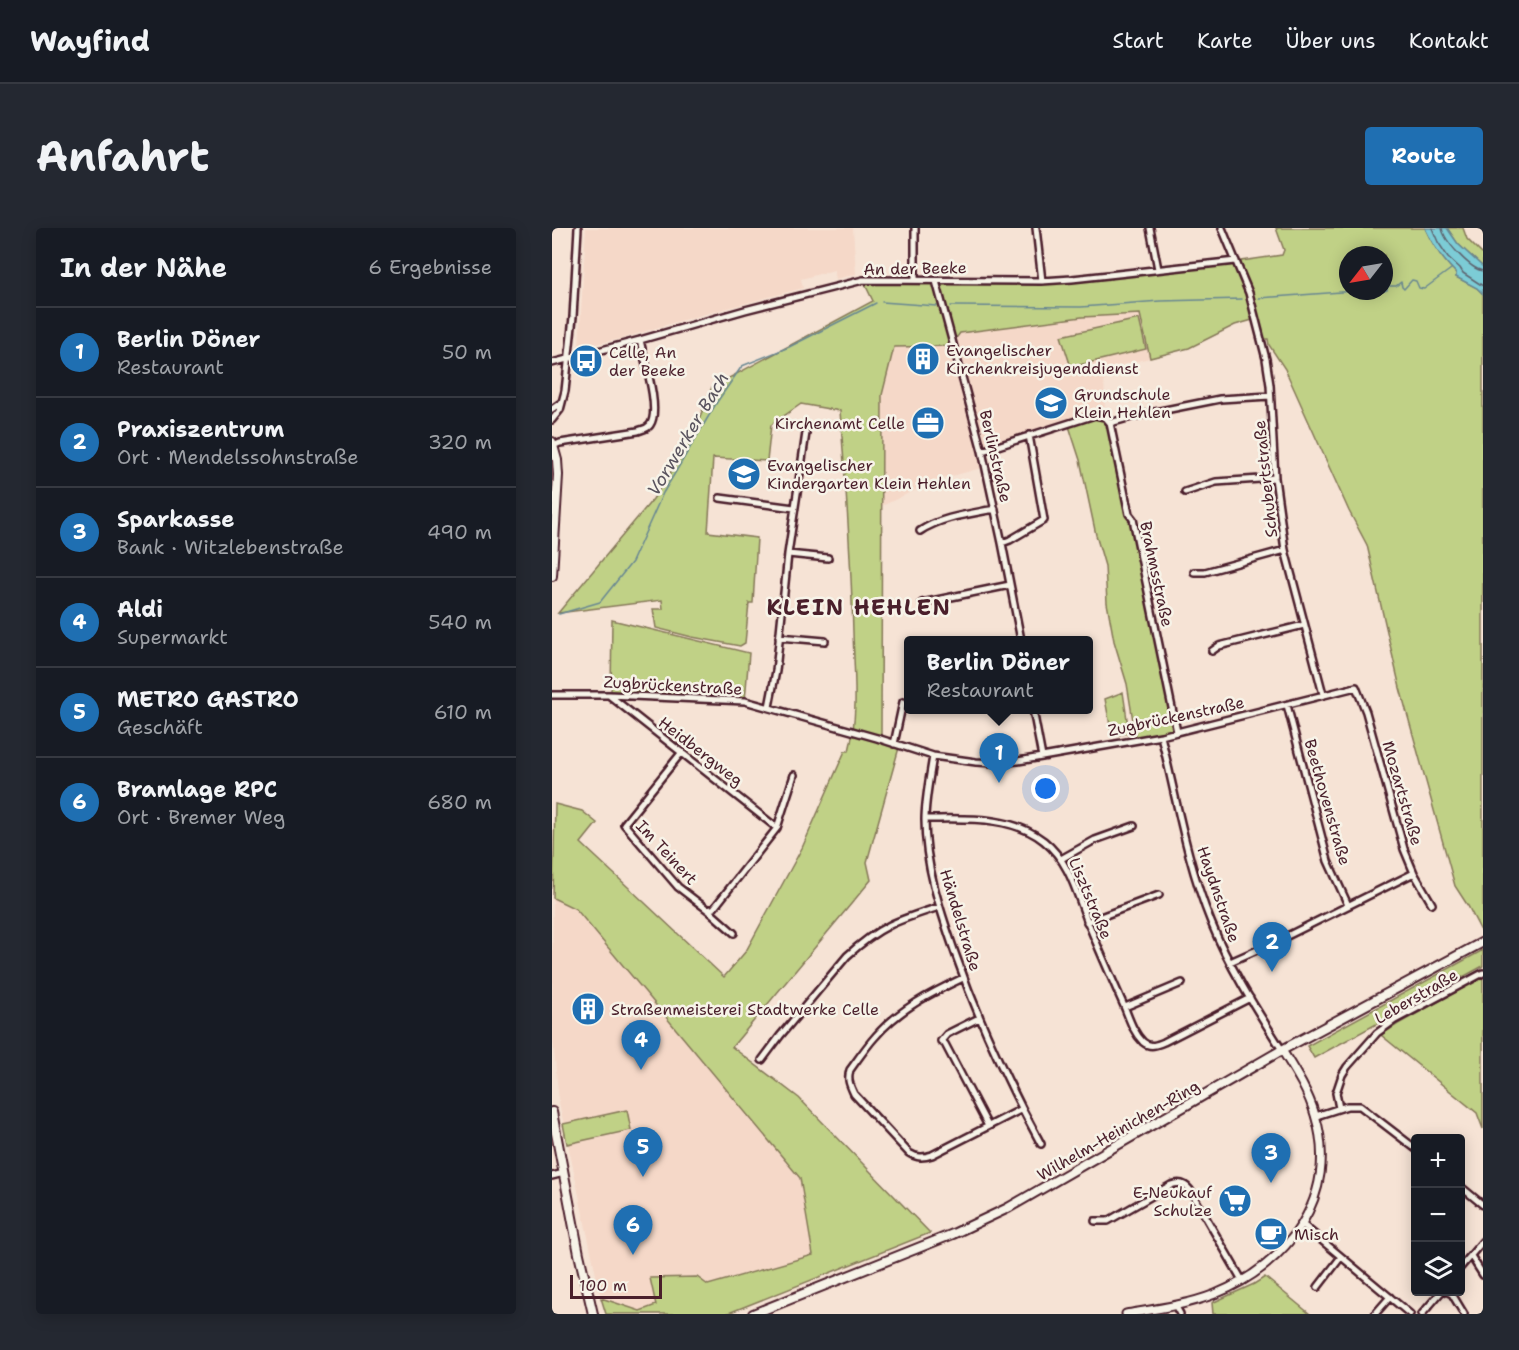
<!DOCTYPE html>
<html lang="de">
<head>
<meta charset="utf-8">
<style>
  :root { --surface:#171b24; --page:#242831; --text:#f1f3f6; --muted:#9ea1a6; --line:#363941; --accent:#1f6fb2 }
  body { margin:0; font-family:"Shantell Sans",sans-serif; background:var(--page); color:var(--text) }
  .controls { position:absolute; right:18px; bottom:18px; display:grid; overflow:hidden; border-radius:6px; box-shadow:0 3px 15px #0003 }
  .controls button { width:54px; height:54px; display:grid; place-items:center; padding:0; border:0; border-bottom:2px solid var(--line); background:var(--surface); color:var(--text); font:30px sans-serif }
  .compass { position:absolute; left:787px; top:18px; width:54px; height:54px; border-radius:50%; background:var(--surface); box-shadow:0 3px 15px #0003; rotate:239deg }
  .scale { position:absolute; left:18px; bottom:15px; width:92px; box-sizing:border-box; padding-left:6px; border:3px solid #4a1f2b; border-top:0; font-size:16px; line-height:21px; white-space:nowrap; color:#4a1f2b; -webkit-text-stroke:4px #f7f3e8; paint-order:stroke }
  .you { position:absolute; left:494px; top:561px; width:21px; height:21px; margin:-15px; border:4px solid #fff; border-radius:50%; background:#1a73e8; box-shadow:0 0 0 9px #1a73e833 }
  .badge { display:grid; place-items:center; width:39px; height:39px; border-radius:50%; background:var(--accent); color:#fff; font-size:20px; font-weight:700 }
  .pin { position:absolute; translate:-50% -50px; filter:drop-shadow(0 2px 3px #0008) }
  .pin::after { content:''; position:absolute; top:32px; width:21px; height:18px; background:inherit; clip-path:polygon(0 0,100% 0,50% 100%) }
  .popup { position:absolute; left:352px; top:408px; width:189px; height:78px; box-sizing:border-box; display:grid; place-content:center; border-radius:6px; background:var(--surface); filter:drop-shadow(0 2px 4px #0005); font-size:20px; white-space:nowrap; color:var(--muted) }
  .popup b { font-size:22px; color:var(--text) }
  .popup::after { content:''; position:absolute; left:50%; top:100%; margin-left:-12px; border:12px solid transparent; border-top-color:var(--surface) }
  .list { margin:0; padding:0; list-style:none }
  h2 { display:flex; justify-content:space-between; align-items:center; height:78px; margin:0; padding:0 24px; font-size:26px }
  h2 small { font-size:20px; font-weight:400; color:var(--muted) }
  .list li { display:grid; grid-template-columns:39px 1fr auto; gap:18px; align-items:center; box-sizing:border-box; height:90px; padding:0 24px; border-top:2px solid var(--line) }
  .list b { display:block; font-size:22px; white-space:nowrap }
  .list p { margin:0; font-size:20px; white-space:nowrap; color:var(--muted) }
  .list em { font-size:20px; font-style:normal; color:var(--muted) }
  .icon { flex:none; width:33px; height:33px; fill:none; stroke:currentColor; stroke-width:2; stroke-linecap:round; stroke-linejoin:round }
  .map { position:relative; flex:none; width:931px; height:1086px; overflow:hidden; border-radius:6px }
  header { display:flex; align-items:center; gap:36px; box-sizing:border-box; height:84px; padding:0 30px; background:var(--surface); border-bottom:2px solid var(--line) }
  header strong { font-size:28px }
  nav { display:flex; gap:33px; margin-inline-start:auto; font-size:21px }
  .intro { display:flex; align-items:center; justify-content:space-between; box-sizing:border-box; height:144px; padding:0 36px }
  h1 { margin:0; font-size:42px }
  .button { padding:15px 27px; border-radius:6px; background:var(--accent); color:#fff; font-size:21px; font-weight:700 }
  main { display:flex; gap:36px; padding:0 36px }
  aside { flex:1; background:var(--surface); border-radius:6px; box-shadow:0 3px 15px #0003 }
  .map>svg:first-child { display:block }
  .built { fill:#f5d8c8 }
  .green { fill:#c0d186; stroke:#857858; stroke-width:1.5; fill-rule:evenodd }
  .water { fill:#7cccd6; stroke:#688792; stroke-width:1.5 }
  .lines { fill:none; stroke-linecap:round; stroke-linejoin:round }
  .shore { stroke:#5e646f; stroke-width:1.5 }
  .stream { stroke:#688792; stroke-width:1.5 }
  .minor-casing { stroke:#4a1f2b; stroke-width:10 }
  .tertiary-casing { stroke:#4a1f2b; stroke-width:11 }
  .secondary-casing { stroke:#4a1f2b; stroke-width:12 }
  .minor { stroke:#f7f3e8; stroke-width:5 }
  .tertiary { stroke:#f7f3e8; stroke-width:7 }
  .secondary { stroke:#f7f3e8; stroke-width:8 }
  .labels { text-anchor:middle; stroke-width:5; stroke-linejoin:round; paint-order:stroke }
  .street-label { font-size:16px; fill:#4a1f2b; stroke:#f7f3e8 }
  .poi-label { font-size:16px; fill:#4a1f2b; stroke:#f7f3e8; text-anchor:start }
  .water-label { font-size:18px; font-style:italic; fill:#59535e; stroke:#f7f3e8 }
  .district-label { font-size:22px; font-weight:bold; letter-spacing:1.5px; fill:#4a1f2b; stroke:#f7f3e8 }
</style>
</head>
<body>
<header>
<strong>Wayfind</strong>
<nav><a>Start</a><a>Karte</a><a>Über uns</a><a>Kontakt</a></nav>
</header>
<div class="intro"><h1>Anfahrt</h1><a class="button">Route</a></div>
<main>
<aside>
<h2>In der Nähe<small>6 Ergebnisse</small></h2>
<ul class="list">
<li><span class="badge">1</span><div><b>Berlin Döner</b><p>Restaurant</p></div><em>50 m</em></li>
<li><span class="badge">2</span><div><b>Praxiszentrum</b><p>Ort · Mendelssohnstraße</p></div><em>320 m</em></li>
<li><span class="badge">3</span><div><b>Sparkasse</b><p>Bank · Witzlebenstraße</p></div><em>490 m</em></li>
<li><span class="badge">4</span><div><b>Aldi</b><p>Supermarkt</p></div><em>540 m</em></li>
<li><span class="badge">5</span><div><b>METRO GASTRO</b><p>Geschäft</p></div><em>610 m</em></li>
<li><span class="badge">6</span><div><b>Bramlage RPC</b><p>Ort · Bremer Weg</p></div><em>680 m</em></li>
</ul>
</aside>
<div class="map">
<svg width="931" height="1086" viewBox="0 0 931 1086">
  <rect width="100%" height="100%" fill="#f6e3d5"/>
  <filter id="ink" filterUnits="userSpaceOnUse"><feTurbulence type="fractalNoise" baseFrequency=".0167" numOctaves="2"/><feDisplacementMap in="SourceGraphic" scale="12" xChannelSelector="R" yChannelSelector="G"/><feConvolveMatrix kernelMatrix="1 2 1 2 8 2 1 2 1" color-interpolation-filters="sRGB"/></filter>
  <g filter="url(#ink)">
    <path class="built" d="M34,0H301L304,46L284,51L282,42L249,51L251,60L120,95L69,111L27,119Z
      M588,86L598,130L552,141L553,189L543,187L430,223L433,239L382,253L330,278V167L342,119L402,118L400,110L408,105L530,89Z
      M1,670L24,681L248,950L261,1028L156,1057L98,1050L104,1077L88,1083L49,1070L7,874L0,800Z"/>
    <path class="green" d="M724,0H873C881,18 890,31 904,45V49L925,60L931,66V702L929,703L916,678L903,658L848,460L815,317L797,283L733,141L717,117L716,111H710L704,91L683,97L637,120L598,130L588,86L530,89L408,105L405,109L400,110L403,118L342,119L330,167L329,511L348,516L315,634L319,652L180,819L247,870L378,1005L174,1086H54L49,1070L88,1083L104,1077L98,1050L145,1049L156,1057L261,1027L248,950L24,681L1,670L3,576L30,583L45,595L29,615L172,749L194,723L250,620L293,523H297C307,485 302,443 301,404C299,330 294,257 288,183L249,176L219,197L215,233L161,230L156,304L205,310L201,375H197L193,415L188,418L140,409L104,400L101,381H111L110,372L6,385L101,271L136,218L160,159L321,73L311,52L490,53L614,44L730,27L732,22ZM796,27H832V63H796Z
      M895,0H911L915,11L931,27V39L906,16Z
      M587,91L594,121L519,139L509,108Z
      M543,187L553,189L558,195L581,291L625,504L584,511L575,456L562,413L555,375L553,338L544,307L528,232L516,195Z
      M60,392L197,425L193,473L59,463Z
      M571,464L577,505L560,508L553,471Z
      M931,722V738L762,830L755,818Z
      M931,749V901L925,885L829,807L846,796Z
      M75,882L79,902L15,916L11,896Z
      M713,1049L758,1086H661L660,1075L702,1056Z"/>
    <path class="water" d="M873,0H895L906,16L931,39V66L925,60L904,49V45C890,31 881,18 873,0Z"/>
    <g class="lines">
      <path class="shore" d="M880,0L886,14L896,29L908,40L911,45L931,58
        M890,0C892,13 918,41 931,43"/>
      <path class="stream" d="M832,63L835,62L836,58H844L849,54L850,59L852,61L860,52L864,53L867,60L872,61L899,41
        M707,70L803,63
        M330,74L385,78
        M399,78L529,79L608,73L690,71
        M7,386L48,374L80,334L111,265L123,245L165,174L190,138L237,119L324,75"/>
      <defs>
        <path id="minor" d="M363,0V52
          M484,0L490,53
          M598,0L606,41
          M670,0L697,65L714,131L718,157L723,250L733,322L771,466
          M384,53L430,223L450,315L469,412
          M0,135L88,112L193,82L311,52L490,53L520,51L684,33
          M0,181L10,174
          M0,192L8,182L13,163L21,89L26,0
          M558,195L577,286L581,291L625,504
          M1,218L8,215L86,203C91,201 95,201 98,197C109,182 92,131 88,112
          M430,223L543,187L553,189L558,195L583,188L668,171L718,168
          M633,264L664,254L723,250
          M168,270L242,280
          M368,303C389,289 417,286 443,281
          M450,315L458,312L492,292L477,207
          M236,326L276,330
          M642,344H653L733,322
          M370,375L458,357
          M227,409L273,413
          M660,423L667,418L752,397
          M0,467H57L193,473L325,510L381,528L424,534L442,535L466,533L490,529L609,508L804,459L814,484L852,621L862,645L880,676
          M58,468L225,600
          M735,477L776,633L796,677
          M217,479L224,443L236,326L254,205
          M481,482L490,529
          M609,508C624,569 635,635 659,694C677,739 704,781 730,822
          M342,516L351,474
          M130,524L72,596L126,659L156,682L162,680L225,600L242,547
          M381,528C378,548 373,572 373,592C373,637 388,682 403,725C426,791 455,854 489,916
          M373,591C413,591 459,587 492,613C519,635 525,668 537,697C548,724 560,751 572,778C577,790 581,804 591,814C598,820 605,817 612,814L698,770
          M509,631L543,612L582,598
          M156,682L182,705
          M535,694L607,667
          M678,734L723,714L862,645
          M411,750C379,765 347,781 323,809C314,819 306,831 298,842C295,852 298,857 302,866L357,925C365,930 371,930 380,927L470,881
          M573,779L630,755
          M427,790L395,806L389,813L393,816L436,898
          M210,832L228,808L295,728C327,698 346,692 387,679
          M787,880L784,865L790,847L795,839L825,805L843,792L931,745
          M764,888L795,878H808L864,921
          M0,948L12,945
          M908,958L931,977
          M543,993H556L619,957C627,954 633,955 638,962L690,1052
          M750,996L858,1086
          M919,1028L931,1047
          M908,1040L931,1013
          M766,1059L789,1029
          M896,1064L900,1066L912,1086
          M623,1077L628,1086
          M823,1086L838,1069
          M870,1086L889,1064"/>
        <path id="tertiary" d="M574,1086C604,1081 635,1077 663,1066C736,1037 788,968 763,887C756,863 743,843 730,822"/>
        <path id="secondary" d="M0,214L5,232L6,247L0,348
          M0,884L27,1026L41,1086
          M201,1086L401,1006L456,980L730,822L931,714"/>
      </defs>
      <use href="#minor" class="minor-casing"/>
      <use href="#tertiary" class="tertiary-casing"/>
      <use href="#secondary" class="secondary-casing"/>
      <use href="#minor" class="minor"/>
      <use href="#tertiary" class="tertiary"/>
      <use href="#secondary" class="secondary"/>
    </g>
  </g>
  <defs>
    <symbol id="building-disc" viewBox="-11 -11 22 22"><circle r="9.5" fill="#1f6fb2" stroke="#f7f3e8"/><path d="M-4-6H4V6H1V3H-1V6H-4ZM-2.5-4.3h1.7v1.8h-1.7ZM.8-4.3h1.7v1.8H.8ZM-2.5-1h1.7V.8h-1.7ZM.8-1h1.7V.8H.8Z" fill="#fff"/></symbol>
    <symbol id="bus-disc" viewBox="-11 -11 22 22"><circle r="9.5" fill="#1f6fb2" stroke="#f7f3e8"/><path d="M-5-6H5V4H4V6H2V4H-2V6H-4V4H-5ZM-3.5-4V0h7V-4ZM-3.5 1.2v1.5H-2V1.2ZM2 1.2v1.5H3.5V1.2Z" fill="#fff"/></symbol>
    <symbol id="school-disc" viewBox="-11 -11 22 22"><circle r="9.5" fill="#1f6fb2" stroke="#f7f3e8"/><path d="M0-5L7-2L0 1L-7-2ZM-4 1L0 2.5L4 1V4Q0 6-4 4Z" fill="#fff"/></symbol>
    <symbol id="office-disc" viewBox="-11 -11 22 22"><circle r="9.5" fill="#1f6fb2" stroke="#f7f3e8"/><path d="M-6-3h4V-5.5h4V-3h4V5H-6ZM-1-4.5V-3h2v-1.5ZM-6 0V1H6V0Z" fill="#fff"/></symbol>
    <symbol id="supermarket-disc" viewBox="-11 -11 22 22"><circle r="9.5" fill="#1f6fb2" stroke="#f7f3e8"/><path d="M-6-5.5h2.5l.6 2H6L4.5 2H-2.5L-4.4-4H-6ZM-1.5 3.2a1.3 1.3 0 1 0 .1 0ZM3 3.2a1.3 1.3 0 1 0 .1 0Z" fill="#fff"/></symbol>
    <symbol id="cafe-disc" viewBox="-11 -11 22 22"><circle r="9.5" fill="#1f6fb2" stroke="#f7f3e8"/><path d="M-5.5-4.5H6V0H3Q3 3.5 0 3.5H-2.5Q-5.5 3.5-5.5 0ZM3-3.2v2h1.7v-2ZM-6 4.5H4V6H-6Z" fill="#fff"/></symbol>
  </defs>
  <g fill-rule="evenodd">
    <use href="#building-disc" x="352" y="112" width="38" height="38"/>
    <use href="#bus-disc" x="15" y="114" width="38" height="38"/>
    <use href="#school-disc" x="480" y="156" width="38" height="38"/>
    <use href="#office-disc" x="357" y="176" width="38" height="38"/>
    <use href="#school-disc" x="173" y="227" width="38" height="38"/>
    <use href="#building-disc" x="17" y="762" width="38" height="38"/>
    <use href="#supermarket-disc" x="664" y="954" width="38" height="38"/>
    <use href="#cafe-disc" x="700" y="987" width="38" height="38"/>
  </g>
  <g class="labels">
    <g class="street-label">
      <text transform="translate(363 40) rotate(-1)" y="6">An der Beeke</text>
      <text transform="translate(444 228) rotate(77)" y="6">Berlinstraße</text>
      <text transform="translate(713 251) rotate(-96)" y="6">Schubertstraße</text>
      <text transform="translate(605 346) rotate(78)" y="6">Brahmsstraße</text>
      <text transform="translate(121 457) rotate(3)" y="6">Zugbrückenstraße</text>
      <text transform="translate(624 488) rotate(-12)" y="6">Zugbrückenstraße</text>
      <text transform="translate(149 523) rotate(38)" y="6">Heidbergweg</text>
      <text transform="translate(851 565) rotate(74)" y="6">Mozartstraße</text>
      <text transform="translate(776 574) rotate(74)" y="6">Beethovenstraße</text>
      <text transform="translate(115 624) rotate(47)" y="6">Im Teinert</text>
      <text transform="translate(667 666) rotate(71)" y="6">Haydnstraße</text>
      <text transform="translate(539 670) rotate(67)" y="6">Lisztstraße</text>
      <text transform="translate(409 692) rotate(73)" y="6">Händelstraße</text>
      <text transform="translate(864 768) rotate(-30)" y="6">Leberstraße</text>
      <text transform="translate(566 902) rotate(-30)" y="6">Wilhelm-Heinichen-Ring</text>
    </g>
    <g class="poi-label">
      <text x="394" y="128">Evangelischer<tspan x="394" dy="18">Kirchenkreisjugenddienst</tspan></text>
      <text x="57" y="130">Celle, An<tspan x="57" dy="18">der Beeke</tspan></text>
      <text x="522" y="172">Grundschule<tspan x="522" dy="18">Klein Hehlen</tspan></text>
      <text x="353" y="201" text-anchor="end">Kirchenamt Celle</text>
      <text x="215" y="243">Evangelischer<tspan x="215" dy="18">Kindergarten Klein Hehlen</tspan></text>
      <text x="59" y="787">Straßenmeisterei Stadtwerke Celle</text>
      <text x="660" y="970" text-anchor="end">E-Neukauf<tspan x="660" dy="18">Schulze</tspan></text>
      <text x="742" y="1012">Misch</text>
    </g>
    <g class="water-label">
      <text transform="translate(136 206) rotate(-59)" y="6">Vorwerker Bach</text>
    </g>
    <g class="district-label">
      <text x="307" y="387">KLEIN HEHLEN</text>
    </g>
  </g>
</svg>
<div class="controls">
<button>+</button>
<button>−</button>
<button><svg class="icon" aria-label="layers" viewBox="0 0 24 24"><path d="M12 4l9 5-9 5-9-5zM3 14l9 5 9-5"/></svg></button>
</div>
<svg class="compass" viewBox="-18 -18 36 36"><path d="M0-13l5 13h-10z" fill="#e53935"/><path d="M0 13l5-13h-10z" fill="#9ea1a6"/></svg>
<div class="scale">100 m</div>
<div class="you"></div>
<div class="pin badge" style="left:447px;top:555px">1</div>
<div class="popup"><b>Berlin Döner</b>Restaurant</div>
<div class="pin badge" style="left:720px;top:744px">2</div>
<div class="pin badge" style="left:719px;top:955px">3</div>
<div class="pin badge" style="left:89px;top:842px">4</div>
<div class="pin badge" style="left:91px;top:949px">5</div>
<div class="pin badge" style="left:81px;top:1027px">6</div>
</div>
</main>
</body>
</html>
